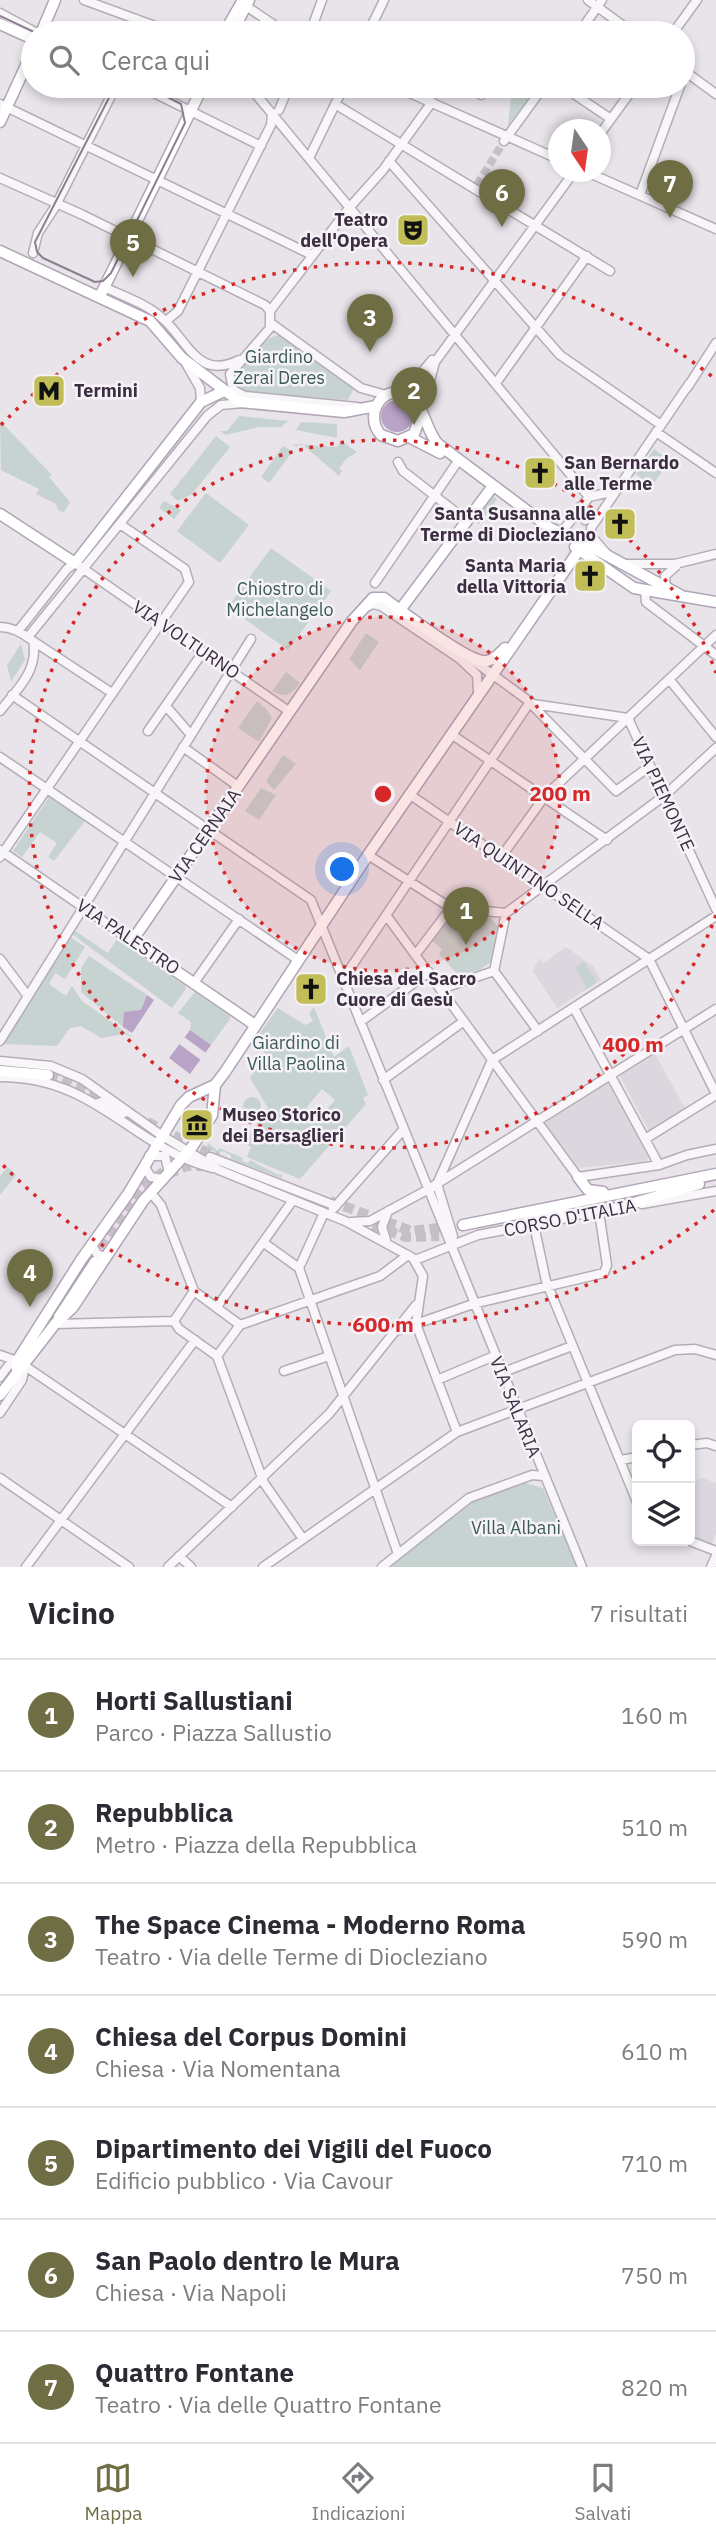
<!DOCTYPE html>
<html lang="it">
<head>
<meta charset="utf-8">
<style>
  :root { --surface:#fff; --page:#f7f7f7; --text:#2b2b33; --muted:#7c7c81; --line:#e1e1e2; --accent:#6e6d43 }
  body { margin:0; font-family:"IBM Plex Sans",sans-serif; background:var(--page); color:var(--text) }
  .controls { position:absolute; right:21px; bottom:21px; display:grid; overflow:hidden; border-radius:10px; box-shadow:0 4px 10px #0003 }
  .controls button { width:63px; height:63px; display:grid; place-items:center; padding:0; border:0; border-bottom:2px solid var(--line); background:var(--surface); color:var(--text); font:35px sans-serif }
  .compass { position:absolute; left:548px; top:119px; width:63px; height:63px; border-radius:50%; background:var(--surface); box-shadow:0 4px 10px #0003; rotate:167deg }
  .you { position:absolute; left:343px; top:870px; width:24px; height:24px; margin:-18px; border:5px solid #fff; border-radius:50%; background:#1a73e8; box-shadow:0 0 0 10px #1a73e833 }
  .badge { display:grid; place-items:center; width:46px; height:46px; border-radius:50%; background:var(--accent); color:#fff; font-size:23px; font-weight:700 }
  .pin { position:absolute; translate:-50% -58px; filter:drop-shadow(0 2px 4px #0008) }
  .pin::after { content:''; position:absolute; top:37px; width:24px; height:21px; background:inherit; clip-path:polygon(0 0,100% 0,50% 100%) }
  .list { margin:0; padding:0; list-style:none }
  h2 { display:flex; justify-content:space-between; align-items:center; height:91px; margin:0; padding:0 28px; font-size:30px }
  h2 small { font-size:23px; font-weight:400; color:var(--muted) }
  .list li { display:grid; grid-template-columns:46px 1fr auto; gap:21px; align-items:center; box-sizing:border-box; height:112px; padding:0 28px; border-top:2px solid var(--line) }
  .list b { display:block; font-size:26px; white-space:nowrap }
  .list p { margin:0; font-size:23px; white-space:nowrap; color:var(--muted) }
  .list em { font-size:23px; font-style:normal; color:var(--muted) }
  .icon { flex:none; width:38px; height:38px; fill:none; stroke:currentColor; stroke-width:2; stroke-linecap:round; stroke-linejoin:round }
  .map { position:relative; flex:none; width:716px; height:1567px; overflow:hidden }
  .search { position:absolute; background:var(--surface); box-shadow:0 4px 10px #0003; left:21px; right:21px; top:21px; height:77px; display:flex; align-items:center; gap:18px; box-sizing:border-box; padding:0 24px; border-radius:38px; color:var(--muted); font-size:26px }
  .sheet { height:875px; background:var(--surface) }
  nav { display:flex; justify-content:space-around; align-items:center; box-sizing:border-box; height:98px; border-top:2px solid var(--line); background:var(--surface); font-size:19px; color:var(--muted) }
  nav a { display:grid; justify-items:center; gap:4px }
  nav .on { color:var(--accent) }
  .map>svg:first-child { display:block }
  .built { fill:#dcd6df }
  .green { fill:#c6d3d1; fill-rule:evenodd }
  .water { fill:#b9a3c6 }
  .pier { fill:#e8e4ea }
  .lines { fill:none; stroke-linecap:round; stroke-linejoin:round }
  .minor-tunnel { stroke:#c6bfc8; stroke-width:8; stroke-dasharray:8 4; stroke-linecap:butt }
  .major-tunnel { stroke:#c6bfc8; stroke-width:10; stroke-dasharray:10 5; stroke-linecap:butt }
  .minor-casing { stroke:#b4adb7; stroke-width:11 }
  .major-casing { stroke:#b0a4b5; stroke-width:13 }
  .minor { stroke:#f8f6f9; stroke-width:8 }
  .major { stroke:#fff; stroke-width:10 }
  .tram { stroke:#8d7f92; stroke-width:2 }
  .ring { fill:none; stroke:#d62828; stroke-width:3.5; stroke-dasharray:3.5 7 }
  .labels { text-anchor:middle; stroke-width:5; stroke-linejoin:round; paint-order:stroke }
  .poi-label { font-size:18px; font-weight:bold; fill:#3c2d41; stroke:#f6f3f8; text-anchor:start }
  .park-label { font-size:18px; fill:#3c5b59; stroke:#f6f3f8 }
  .street-label { font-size:18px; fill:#3c2d41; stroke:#f6f3f8 }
  .centre { fill:#d62828; stroke:#f6f3f8; stroke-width:3.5 }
  .ring-label { font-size:21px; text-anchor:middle; font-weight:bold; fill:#d62828; stroke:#f6f3f8; stroke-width:5; stroke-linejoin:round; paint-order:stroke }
</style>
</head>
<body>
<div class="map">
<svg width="716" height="1567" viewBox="0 0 716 1567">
  <rect width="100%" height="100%" fill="#e8e4ea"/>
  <path class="built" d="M566,947L593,966L601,980L557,1008L533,971L539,958L543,963Z
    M655,1054L685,1108L649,1131L620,1076Z
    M608,1083L650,1155L646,1161L579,1168L545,1123Z
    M703,1478L716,1483V1534L711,1545L690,1536V1508L695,1493L691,1490L698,1479Z"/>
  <path class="green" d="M512,87L526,93L528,88L534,91L508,126Z
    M658,163L673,169L666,187L652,181Z
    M280,335L286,337L354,388L348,400L243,392L236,387C233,368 261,337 280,335Z
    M239,416L288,421L281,427H258L226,435L220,431H227Z
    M0,421L52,475L49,477L70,502L64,512L58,510L56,504L36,494L39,489L1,470Z
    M301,422L337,424V438L296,430Z
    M216,436L230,447L192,494L178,501L170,494Z
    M341,441L357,452L346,459L339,469L342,471L339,476L301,443L297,447L292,444L337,447Z
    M283,446L293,451L269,483L261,477Z
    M654,449L670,461L651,487L636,474Z
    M206,493L249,525L220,563L177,531Z
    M492,495L497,499L479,524L473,520Z
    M164,501L181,510L174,519L159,508Z
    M271,548L331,591L288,650L228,607Z
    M366,633L379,642L360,670L349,659Z
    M21,644L25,660L11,682L7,665Z
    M286,672L300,683C292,694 286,699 272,691Z
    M257,701L267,710L272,718L259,742L238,728Z
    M283,755L296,764L274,790L266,781Z
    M261,788L276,795L259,820L245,811Z
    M49,797L85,821L54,861L48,857L57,843L40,832L22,857L13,851Z
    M458,916L491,918L499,928L492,961L481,969L459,976L439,954L442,949L432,941L445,925Z
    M74,930L108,953L117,939L185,985L186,989L172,1008L72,934Z
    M70,937L85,947L65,979L55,973L49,984L66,996L72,986L82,1001L134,1038L125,1034L101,1038L81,1026L70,1028L57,1046L3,1044Z
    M89,956L147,995L141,1010L123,1027L81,992V968Z
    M584,962L597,982L587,989L575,968Z
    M195,992L230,1016V1019L211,1045L190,1030L191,1022L178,1013Z
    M314,1007L334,1057L349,1046L368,1095L363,1098L366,1104L300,1179L247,1157L251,1147L244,1143L268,1108L250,1078L266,1054L252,1044L278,1008L305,1025L313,1021L309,1014ZM322,1089L335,1100L318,1119L306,1108Z
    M243 1106a9 9 0 1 1 18 0a9 9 0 1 1-18 0Z
    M208,1143L218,1151L219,1148L243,1158L242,1161L248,1163L250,1160L278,1175L283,1174L281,1178L231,1159V1155L222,1151L219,1153L207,1149Z
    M8,1167L16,1175L0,1195V1176Z
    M525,1483L543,1488L577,1567H391L471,1502Z"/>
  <path class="water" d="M381 416a16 16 0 1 1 32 0a16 16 0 1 1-32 0Z
    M147,995L154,1000L132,1033L123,1027L124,1012L141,1010Z
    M190,1030L211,1045L190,1074L169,1058Z"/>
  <path class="pier" d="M184,1037L206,1053L201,1060L179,1044Z"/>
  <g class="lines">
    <path class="minor-tunnel" d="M477,185L504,141"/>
    <path class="major-tunnel" d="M48,1075L78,1088L144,1125
      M147,1122L218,1158
      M210,1160L335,1211
      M168,1174L187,1166H204
      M330,1201L411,1231L463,1225
      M359,1220L406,1237L439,1236
      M90,1259L140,1189L175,1163"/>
    <defs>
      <path id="minor" d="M84,0L174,33
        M588,0L633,33
        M246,6L286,33
        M0,13L37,33
        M234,29L250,33
        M141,33L143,29
        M310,33L322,0
        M368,33L384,0
        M579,33L602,0
        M673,33L697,0
        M683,70L716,94
        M140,86L261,146
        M249,86L589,497
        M394,86L558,159
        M562,86L611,119
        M481,95L485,88
        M0,104L312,255
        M335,104L610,271
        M279,110L289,86
        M600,134L635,86
        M504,141L544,86
        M309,158L344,86
        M389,161L560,355L661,425
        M587,172L716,229
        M0,178L83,215L265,305L270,311
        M640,195L680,86
        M33,253L38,233L55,207L116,86
        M104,287C123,296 147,304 162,318C188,340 197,381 239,360
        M270,311L349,208L383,170L432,102
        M270,311V328L230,374L233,390L245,396L357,407
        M166,321L178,311L271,125L272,113
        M272,324L361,388L386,395
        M184,360L200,388L201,402
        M496,383L587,256
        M687,388L716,343
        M394,392L418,377L432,360
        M421,414L435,362L574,172
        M656,432L716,473
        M398,462L403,471L467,521
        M580,507L585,520L598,516
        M560,534L589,497L615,491
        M606,553L592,537L591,528L689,384
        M625,564H675L716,554
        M375,583L456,464
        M666,589L665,576L676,566
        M645,591L646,602L716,655
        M364,608L373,604L381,606L460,659L477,675L478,693
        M0,627C13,627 23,633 33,641C39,670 17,690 0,711
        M18,631L67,569L75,563L290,712
        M28,637L207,416L221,405L243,403
        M33,641L112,693
        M471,659L533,704L628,718
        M669,679L716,737
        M12,695L311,900L582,1567
        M532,705L616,791L650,766
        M166,706L191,735
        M628,718L716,909
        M148,731L203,652
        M451,734L607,840
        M183,747L239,787
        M0,757L298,960
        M409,794L649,959L716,1094
        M0,850L132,941
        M368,855L451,908
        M0,857L189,582L185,569L120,524
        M501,857L545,796L716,635
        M506,913L664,796L716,748
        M386,915L578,1177L659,1165L687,1155L716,1149
        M416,954L451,908L506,913L494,971L441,989
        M0,959L27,995
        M494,971L538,1031
        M343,979L530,702
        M194,983L239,919
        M574,1008L659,1165
        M360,1022L429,972
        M0,1041L251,639
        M492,1060L716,916
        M0,1061L51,1066L82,1079L161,1135L219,1170L345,1221L413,1258L423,1276L416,1324L457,1432
        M0,1077C97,1077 130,1146 212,1168
        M383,1080L464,1021
        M96,1104L104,1101L124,1113
        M645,1139L716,1095
        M149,1156H165L169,1173
        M210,1157L336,1206
        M144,1166L151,1177L163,1179
        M151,1193L161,1205L194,1291L240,1325L217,1356
        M642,1204L716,1191
        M333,1209L403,1130
        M351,1222L370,1221L427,1190L716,1009
        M534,1225L546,1281L637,1502
        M386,1240L382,1227L388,1211
        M264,1243L299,1268
        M92,1245L97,1254L106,1257
        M450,1246L453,1236L437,1184L492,1060
        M415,1260L478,1235L567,1218
        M299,1268L398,1554
        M299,1268L324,1213
        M194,1291L174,1321L179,1329L217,1356
        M217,1307L293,1200
        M55,1324L174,1321
        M240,1325L380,1276L408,1255
        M399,1330L473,1304L604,1273L607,1265L599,1212
        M0,1355L17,1361
        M217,1356L264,1483L303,1539
        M284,1371L329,1356
        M501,1373L572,1346
        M0,1377L8,1366L17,1361
        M437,1380L494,1356
        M0,1413L22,1380L25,1366L232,1507
        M690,1445L707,1443L716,1446
        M621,1460L637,1457
        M0,1478L129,1567
        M690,1541L716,1551
        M179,1556L191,1567
        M26,1567L195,1340
        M168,1567L329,1414L416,1305
        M263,1567L457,1432L675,1350L695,1349L716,1355
        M382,1567L469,1498L532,1475L543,1476
        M711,1567L716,1556"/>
      <path id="major" d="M0,24L33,39
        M41,33L55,0
        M224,33L243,0
        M232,33L249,0
        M0,122L33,50
        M0,251L150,321L182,358L240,402L344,412L376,406
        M100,296L203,86
        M421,414L414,434L398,441L381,435C362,414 385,380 410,397C425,407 426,431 438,444L550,528L586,544L680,595
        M409,437L440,453
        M0,514L75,563L201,402L224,391
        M575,547L634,588L716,602
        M400,610L493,486
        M255,1025L132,941L352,621L373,598H384C400,610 471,664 487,661C494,660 500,653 505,648
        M0,1071L48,1075
        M578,1177L588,1190L603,1192
        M613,1209L699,1184
        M528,1217L599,1212
        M463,1225L716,1174
        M59,1317L95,1262
        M17,1371V1361L81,1260L128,1194L181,1105L189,1097L215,1085L225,1072L368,855L579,550
        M0,1395L55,1324L73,1307L143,1201L192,1147L212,1115L215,1085"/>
    </defs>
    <use href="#minor" class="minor-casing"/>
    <use href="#major" class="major-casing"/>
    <use href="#minor" class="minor"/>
    <use href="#major" class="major"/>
    <path class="tram" d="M0,16L36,33
      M115,86L35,242L37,252L43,258L95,282L103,281L111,273L185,123L181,104L146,86"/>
  </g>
  <circle cx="383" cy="794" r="177" fill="#d62828" fill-opacity=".12"/>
  <g class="ring">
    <circle cx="383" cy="794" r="177"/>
    <path d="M716 915A354 354 0 1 1 716 673"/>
    <path d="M714 1210A531 531 0 0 1 1 1163M1 425A531 531 0 0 1 714 378"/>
  </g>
  <defs>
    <symbol id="theatre-square" viewBox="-11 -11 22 22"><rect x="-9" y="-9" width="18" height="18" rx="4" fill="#c1be57" stroke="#f6f3f8"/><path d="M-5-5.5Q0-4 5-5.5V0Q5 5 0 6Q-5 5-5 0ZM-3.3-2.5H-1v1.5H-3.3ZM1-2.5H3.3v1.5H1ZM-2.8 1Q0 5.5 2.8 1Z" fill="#111"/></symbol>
    <symbol id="metro-square" viewBox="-11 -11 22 22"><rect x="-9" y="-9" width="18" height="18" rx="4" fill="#c1be57" stroke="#f6f3f8"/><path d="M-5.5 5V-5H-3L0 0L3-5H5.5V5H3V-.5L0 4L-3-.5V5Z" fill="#111"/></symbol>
    <symbol id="church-square" viewBox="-11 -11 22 22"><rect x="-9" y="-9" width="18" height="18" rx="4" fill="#c1be57" stroke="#f6f3f8"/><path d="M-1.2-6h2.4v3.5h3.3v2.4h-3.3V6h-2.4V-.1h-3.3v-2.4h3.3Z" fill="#111"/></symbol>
    <symbol id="museum-square" viewBox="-11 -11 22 22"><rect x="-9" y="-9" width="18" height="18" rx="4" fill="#c1be57" stroke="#f6f3f8"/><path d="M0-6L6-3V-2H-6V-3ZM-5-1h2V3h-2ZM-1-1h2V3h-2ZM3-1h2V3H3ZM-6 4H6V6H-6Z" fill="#111"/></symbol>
  </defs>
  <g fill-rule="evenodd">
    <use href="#theatre-square" x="394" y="211" width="38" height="38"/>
    <use href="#metro-square" x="30" y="372" width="38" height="38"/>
    <use href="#church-square" x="521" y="454" width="38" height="38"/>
    <use href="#church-square" x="601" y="505" width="38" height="38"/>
    <use href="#church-square" x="571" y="557" width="38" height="38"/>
    <use href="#church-square" x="292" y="970" width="38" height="38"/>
    <use href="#museum-square" x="178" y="1106" width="38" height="38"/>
  </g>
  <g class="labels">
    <g class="poi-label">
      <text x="388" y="226" text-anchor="end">Teatro<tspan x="388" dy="21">dell'Opera</tspan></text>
      <text x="74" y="397">Termini</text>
      <text x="564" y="469">San Bernardo<tspan x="564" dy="21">alle Terme</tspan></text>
      <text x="596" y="520" text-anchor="end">Santa Susanna alle<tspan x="596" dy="21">Terme di Diocleziano</tspan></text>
      <text x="566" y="572" text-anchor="end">Santa Maria<tspan x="566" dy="21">della Vittoria</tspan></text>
      <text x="336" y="985">Chiesa del Sacro<tspan x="336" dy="21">Cuore di Gesù</tspan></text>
      <text x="222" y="1121">Museo Storico<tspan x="222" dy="21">dei Bersaglieri</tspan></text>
    </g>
    <g class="park-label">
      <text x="279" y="363">Giardino<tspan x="279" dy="21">Zerai Deres</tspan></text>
      <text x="280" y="595">Chiostro di<tspan x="280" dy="21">Michelangelo</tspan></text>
      <text x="296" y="1049">Giardino di<tspan x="296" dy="21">Villa Paolina</tspan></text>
      <text x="516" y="1534">Villa Albani</text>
    </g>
    <g class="street-label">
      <text transform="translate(186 640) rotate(34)" y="6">VIA VOLTURNO</text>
      <text transform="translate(663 794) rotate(65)" y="6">VIA PIEMONTE</text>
      <text transform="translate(205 836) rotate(-55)" y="6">VIA CERNAIA</text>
      <text transform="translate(529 876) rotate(34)" y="6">VIA QUINTINO SELLA</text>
      <text transform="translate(128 937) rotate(34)" y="6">VIA PALESTRO</text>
      <text transform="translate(570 1218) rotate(-11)" y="6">CORSO D'ITALIA</text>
      <text transform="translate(515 1407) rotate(68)" y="6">VIA SALARIA</text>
    </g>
  </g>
  <circle cx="383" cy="794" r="10" class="centre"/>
  <g class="ring-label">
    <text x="560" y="801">200 m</text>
    <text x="633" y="1052">400 m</text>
    <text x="383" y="1332">600 m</text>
  </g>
</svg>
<div class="controls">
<button><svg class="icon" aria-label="locate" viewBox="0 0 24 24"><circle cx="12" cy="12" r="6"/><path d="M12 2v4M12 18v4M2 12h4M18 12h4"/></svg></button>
<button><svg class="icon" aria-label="layers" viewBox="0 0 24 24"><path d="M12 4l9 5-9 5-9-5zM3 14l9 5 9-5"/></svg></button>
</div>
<svg class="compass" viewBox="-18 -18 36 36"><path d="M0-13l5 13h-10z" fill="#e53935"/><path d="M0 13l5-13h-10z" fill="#7c7c81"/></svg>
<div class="you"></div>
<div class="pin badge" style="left:466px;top:945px">1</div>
<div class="pin badge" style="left:414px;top:425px">2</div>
<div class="pin badge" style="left:370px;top:352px">3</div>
<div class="pin badge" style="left:30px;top:1307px">4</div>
<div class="pin badge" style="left:133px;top:277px">5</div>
<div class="pin badge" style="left:502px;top:227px">6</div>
<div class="pin badge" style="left:670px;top:218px">7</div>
<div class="search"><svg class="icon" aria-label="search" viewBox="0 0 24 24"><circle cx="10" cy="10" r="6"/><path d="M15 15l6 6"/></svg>Cerca qui</div>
</div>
<section class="sheet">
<h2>Vicino<small>7 risultati</small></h2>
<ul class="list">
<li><span class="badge">1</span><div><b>Horti Sallustiani</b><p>Parco · Piazza Sallustio</p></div><em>160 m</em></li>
<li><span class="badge">2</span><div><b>Repubblica</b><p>Metro · Piazza della Repubblica</p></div><em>510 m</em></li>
<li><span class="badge">3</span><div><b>The Space Cinema - Moderno Roma</b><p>Teatro · Via delle Terme di Diocleziano</p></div><em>590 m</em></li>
<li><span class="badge">4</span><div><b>Chiesa del Corpus Domini</b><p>Chiesa · Via Nomentana</p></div><em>610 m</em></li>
<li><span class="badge">5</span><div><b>Dipartimento dei Vigili del Fuoco</b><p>Edificio pubblico · Via Cavour</p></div><em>710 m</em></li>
<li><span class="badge">6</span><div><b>San Paolo dentro le Mura</b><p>Chiesa · Via Napoli</p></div><em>750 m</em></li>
<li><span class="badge">7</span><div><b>Quattro Fontane</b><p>Teatro · Via delle Quattro Fontane</p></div><em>820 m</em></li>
</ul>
</section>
<nav>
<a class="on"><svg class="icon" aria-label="map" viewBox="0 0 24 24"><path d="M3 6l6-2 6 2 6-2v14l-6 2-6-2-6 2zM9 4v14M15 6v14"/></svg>Mappa</a>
<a><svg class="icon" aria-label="directions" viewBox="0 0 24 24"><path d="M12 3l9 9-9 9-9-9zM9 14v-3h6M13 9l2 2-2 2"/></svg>Indicazioni</a>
<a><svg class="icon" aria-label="saved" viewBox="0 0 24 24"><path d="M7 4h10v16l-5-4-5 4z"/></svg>Salvati</a>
</nav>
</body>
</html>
